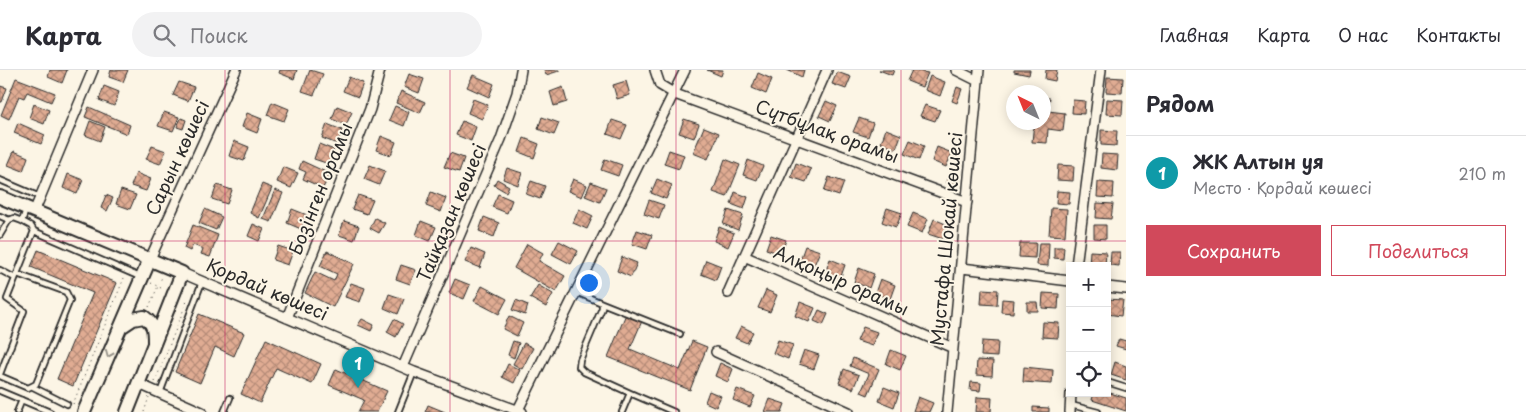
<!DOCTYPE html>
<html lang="ru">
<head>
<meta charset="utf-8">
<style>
  :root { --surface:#fff; --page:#f2f2f3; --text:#2b2b33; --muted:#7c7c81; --line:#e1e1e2; --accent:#d1495b }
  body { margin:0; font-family:"Playpen Sans",sans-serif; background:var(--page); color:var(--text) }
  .controls { position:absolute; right:15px; bottom:15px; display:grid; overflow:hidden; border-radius:0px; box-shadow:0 2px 12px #0003 }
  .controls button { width:45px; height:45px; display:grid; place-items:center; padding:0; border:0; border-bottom:1px solid var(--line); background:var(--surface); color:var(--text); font:25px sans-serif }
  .compass { position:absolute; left:1006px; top:15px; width:45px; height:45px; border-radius:50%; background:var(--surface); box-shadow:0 2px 12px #0003; rotate:317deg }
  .you { position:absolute; left:588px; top:212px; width:18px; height:18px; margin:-12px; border:4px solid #fff; border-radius:50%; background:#1a73e8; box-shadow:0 0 0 8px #1a73e833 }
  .badge { display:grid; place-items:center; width:32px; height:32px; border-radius:50%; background:var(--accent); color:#fff; font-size:16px; font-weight:700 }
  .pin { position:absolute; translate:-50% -41px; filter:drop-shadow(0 1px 2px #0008) }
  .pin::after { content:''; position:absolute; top:26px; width:18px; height:15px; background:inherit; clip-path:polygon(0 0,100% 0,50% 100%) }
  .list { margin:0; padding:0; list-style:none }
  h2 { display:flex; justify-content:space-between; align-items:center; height:65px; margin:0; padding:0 20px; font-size:21px }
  h2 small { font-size:16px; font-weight:400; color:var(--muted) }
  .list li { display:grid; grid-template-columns:32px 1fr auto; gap:15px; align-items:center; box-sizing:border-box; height:75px; padding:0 20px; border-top:1px solid var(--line) }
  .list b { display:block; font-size:19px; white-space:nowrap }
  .list p { margin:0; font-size:16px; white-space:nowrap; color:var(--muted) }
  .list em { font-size:16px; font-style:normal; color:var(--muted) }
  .actions { display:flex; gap:10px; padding:15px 20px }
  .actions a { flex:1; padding:11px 0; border:1px solid var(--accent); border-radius:0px; text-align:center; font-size:18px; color:var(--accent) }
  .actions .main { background:var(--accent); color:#fff }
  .icon { flex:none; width:28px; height:28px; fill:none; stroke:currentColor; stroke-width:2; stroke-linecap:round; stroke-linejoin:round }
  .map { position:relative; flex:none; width:1126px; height:342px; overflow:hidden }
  header { display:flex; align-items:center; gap:30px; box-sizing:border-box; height:70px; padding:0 25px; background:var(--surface); border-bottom:1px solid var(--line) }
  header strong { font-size:24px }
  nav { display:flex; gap:28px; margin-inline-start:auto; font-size:18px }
  .search { width:350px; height:45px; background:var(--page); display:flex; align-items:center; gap:12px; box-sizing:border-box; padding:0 18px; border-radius:28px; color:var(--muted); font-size:19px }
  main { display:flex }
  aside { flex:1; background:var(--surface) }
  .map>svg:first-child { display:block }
  .building { fill:url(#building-cross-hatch); stroke:#2b2b2b }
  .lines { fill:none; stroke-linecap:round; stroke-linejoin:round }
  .lane-casing { stroke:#2b2b2b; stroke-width:8 }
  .street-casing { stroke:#2b2b2b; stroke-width:12 }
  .secondary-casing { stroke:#2b2b2b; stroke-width:16 }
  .path { stroke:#2b2b2b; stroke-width:1; stroke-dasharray:1 4; stroke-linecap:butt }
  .lane { stroke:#fcf5e5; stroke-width:4.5 }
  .street { stroke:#fcf5e5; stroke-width:9 }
  .secondary { stroke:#fcf5e5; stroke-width:12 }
  .oneway { stroke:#949088 }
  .grid { fill:none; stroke:#c2185b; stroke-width:1; stroke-opacity:0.55 }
  .labels { text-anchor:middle; stroke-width:4; stroke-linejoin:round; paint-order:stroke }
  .street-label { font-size:18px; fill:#2b2b2b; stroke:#fcf5e5 }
</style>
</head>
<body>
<header>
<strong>Карта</strong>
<div class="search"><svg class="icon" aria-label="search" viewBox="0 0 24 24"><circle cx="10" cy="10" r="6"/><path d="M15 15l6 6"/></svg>Поиск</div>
<nav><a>Главная</a><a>Карта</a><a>О нас</a><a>Контакты</a></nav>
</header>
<main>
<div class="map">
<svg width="1126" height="342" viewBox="0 0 1126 342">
  <defs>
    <pattern id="building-cross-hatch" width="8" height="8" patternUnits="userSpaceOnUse" patternTransform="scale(1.25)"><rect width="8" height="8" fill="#e0ac93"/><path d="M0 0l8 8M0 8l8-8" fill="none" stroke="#b68c78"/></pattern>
  </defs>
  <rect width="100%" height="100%" fill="#fcf5e5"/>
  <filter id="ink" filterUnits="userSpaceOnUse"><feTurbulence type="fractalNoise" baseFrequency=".02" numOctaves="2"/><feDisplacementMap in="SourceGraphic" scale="10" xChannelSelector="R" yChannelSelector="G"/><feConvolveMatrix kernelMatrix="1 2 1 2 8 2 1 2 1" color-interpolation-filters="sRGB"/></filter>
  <g filter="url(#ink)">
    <path class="building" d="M50,0H67L62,13L48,7Z
      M111,0H128L123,12L109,7Z
      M280,0H297L294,9L279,3Z
      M310,0L323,4L314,25L302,21Z
      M544,0H559V1L546,5Z
      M707,0H723L721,6Z
      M787,0H804L802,7Z
      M879,0H894L892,5Z
      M912,0L928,3L922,17L907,11Z
      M1014,0H1030L1029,5L1014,2Z
      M1046,0H1057L1055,11L1045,9Z
      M837,2L851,7L846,19L832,14Z
      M758,3L772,9L766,24L752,18Z
      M409,4L424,9L419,23L404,17Z
      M473,5L494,14L489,27L467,17Z
      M930,6L945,12L940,26L925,20Z
      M349,7L363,13L358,27L343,21Z
      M1107,7L1123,8L1122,23L1106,22Z
      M16,8L55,23L51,32L27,22L24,28L19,26L9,49L1,45Z
      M626,11L630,25L617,29L613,15Z
      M179,12L194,17L188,31L173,25Z
      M0,16L7,18L2,32H0Z
      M104,16L119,22L114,36L99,30Z
      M563,17L567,32L554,36L550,22Z
      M957,17L962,19L957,33L952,31Z
      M401,21L425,32L420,43L396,33Z
      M1044,28H1050L1048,41L1065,43L1063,61L1048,59L1047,73L1032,72L1034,52H1044Z
      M473,29L488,35L482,49L468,43Z
      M1107,29L1123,30L1122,45L1106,44Z
      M1073,30L1085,31L1084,44L1072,43Z
      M826,31L837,36L830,51L819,46Z
      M272,32L289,39L284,51L267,45Z
      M34,34L49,40L44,54L29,48Z
      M925,35L940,40L935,51L920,46Z
      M337,36L352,42L346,55L332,49Z
      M395,36L409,42L404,56L389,50Z
      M89,37L130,55L127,64L85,47Z
      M164,42L179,47L173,61L158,56Z
      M247,43L262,49L257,63L242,57Z
      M542,47L559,53L554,65L538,59Z
      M181,48L186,50L183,59L177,57Z
      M859,48L873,53L868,67L853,62Z
      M684,49L699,54L694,68L679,63Z
      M612,50L627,55L621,69L607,64Z
      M90,51L105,57L100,71L85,65Z
      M462,51L476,57L471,71L456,65Z
      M18,53L45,65L41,74L14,63Z
      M327,54L342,60L337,74L322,68Z
      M704,57L719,63L708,89L693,83Z
      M886,59L901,65L896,79L881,73Z
      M1101,60L1117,61L1116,76L1101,75Z
      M381,66L396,72L391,85L376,80Z
      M524,68L539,74L534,88L519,82Z
      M910,70L924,76L919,90L904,84Z
      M234,71L249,77L244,91L229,86Z
      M319,74L334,80L329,94L314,89Z
      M152,76L166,81L160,94L146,89Z
      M937,77L952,83L946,97L932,91Z
      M669,80L684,85L679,99L664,94Z
      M14,81L28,87L23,101L8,95Z
      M450,83L464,88L459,102L444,97Z
      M1102,84L1118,85L1117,100L1101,98Z
      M605,89L622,95L618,106L601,100Z
      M725,89L740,95L727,127L713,122Z
      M748,90L763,96L757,110L743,105Z
      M302,91L330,104L323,118L303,109L306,102L299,99Z
      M796,93L811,99L806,112L791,107Z
      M370,95L385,101L379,115L364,109Z
      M1058,95L1074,96L1073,111L1057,110Z
      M283,97L298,103L291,118L277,112Z
      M507,98L522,103L518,115L503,109Z
      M951,102L957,104L953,115L946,112Z
      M136,103L151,109L146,121L131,116Z
      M68,104L83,110L77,124L63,118Z
      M829,107L844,112L839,126L824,121Z
      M497,109L509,116L506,122L494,115Z
      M573,109L587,115L582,127L568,121Z
      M657,109L672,115L666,129L651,123Z
      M531,111L545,116L540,129L526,124Z
      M591,112L606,118L600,132L585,126Z
      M1098,112L1114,113L1113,128L1097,127Z
      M262,114L272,118L259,148L250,143Z
      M217,115L232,120L227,134L212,129Z
      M121,120L136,125L130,139L116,134Z
      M275,120L283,123L271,152L263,149Z
      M1057,121L1070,122L1069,134L1056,133Z
      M431,122L446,128L441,142L426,136Z
      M735,122L748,127L744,139L731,134Z
      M498,124L512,130L507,143L492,137Z
      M106,125L113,128L107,141L101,138Z
      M358,125L373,130L367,144L352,139Z
      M649,130L664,135L659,149L644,144Z
      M1097,133L1113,134L1111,149L1096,148Z
      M887,138L902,143L896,157L882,152Z
      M1051,138L1067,139L1065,166L1049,165Z
      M205,139L222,147L216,160L199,153Z
      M292,139L307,145L301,159L287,153Z
      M579,139L593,146L587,159L573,153Z
      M728,140L743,145L738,160L723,154Z
      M913,143L928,149L922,163L907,157Z
      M484,147L499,153L494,167L479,161Z
      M375,148L385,153L379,163L370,158Z
      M934,149L948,155L943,169L928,164Z
      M344,151L359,156L354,170L339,165Z
      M421,151L436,157L430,171L416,165Z
      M253,154L264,159L259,171L248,166Z
      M193,155L218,165L210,187L201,184L203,179L193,175L190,181L184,178Z
      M1094,155H1106V169L1094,168Z
      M719,157L734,163L728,177L714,171Z
      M637,160L652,165L647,179L632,174Z
      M771,165L786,170L781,184L766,179Z
      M559,171L578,181L571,194L552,184Z
      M1020,173H1036L1035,188L1019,187Z
      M1039,173H1049L1048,196L1037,195Z
      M527,174L543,183L539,191L565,206L556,222L514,198Z
      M278,176L293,181L288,195L273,190Z
      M805,176L820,181L814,195L800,190Z
      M1054,177H1064L1063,189L1054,188Z
      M471,178L485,184L480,198L465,192Z
      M38,180L117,213L73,316L57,309L93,223L31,197Z
      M327,181L354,194L333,237L305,223L315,202L334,211L337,204L320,196Z
      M1090,181L1106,182L1105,196H1089Z
      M1111,182H1120L1119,196L1110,195Z
      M622,187L637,193L631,207L617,201Z
      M830,189L845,195L840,209L825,203Z
      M706,190L721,196L716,210L701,204Z
      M401,195L416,200L410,214L396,209Z
      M859,198L874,204L869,218L854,212Z
      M455,209L470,215L464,229L449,223Z
      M880,209L895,215L890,229L875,223Z
      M351,213L365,218L360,232L345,227Z
      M538,215L553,224L546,237L530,228Z
      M482,216L507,229L499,244L474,231Z
      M982,219L998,220L997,235L981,234Z
      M766,220L777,225L770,242L758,238Z
      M1043,223L1059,224L1058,239L1042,238Z
      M389,224L404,229L398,244L384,238Z
      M1002,229L1014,230L1013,243L1001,242Z
      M1107,229L1123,230L1121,246L1107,244Z
      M516,230L528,235L525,245L512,240Z
      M800,232L815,238L809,252L795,246Z
      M1027,232H1037L1038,241H1027Z
      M819,240L828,244L823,255L814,251Z
      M199,244L244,263L234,286L215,277L200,313L175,302Z
      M626,244L642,251L630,279L680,300L692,271L707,277L690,320L608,287Z
      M509,246L523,253L517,266L503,259Z
      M362,249L374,255L371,261L358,255Z
      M394,249L403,254L396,267L387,262Z
      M1043,252L1059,253L1058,268L1042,267Z
      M741,256L753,262L747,273L735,268Z
      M863,257L877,262L872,276L857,271Z
      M266,269L321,294L312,314L276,298L260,333L241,324Z
      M1119,269L1126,271V279L1116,276Z
      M778,270L793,275L788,289L773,283Z
      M513,271L519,273L514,288L508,285Z
      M982,271L998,272L997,287L981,286Z
      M524,273L533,278L522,299L513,294Z
      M804,280L819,285L814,299L799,294Z
      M891,280L906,286L900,300L886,294Z
      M853,288L879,299L868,325L861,322L869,304L850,296Z
      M977,290L993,291L992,306L976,305Z
      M1115,292L1126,296V310L1111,305Z
      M720,293L733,299L728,312L715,306Z
      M508,294L520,300L514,313L502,307Z
      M1024,297L1053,300L1052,314L1023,312Z
      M336,299L387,321L377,342H358L364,330L329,315Z
      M844,299L859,305L853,319L839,313Z
      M971,312L981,313L980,321L970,320Z
      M884,317L899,323L894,337L879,331Z
      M737,319L755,326L750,337L733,330Z
      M709,321L721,326L716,337L705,332Z
      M1107,322L1126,328V341L1092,330L1094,323Z
      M918,327L933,333L929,342L913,341Z
      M977,327L992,328L991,342H976Z
      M770,329L785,334L782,342H765Z
      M428,335L445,342H425Z
      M1033,337L1049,338V342H1033Z"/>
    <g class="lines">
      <defs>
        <path id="lane" d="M0,110L40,127
          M0,146L9,150
          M34,161L140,207
          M0,165L9,150L14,148L22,151L26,140
          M0,200L15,208
          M576,222L602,233V238L580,290L579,297L584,302L630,323
          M602,233L680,264
          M0,304L24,241L7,229L34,161L31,156L22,151
          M0,306L28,318L36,314L70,230L66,222L17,204
          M1107,312L1126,318
          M33,317L67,334
          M0,321L50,342
          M160,323L202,212
          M1071,335L1098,342
          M17,342L22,330
          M224,342L230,328
          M398,342L414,302
          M622,342L630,323L674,342"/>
        <path id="street" d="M655,0L660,15L675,24L967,132
          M956,0L978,11
          M34,142L93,0
          M744,186L953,278
          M150,189L236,0
          M1076,196L1101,0
          M962,198L1070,211
          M182,203L414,302L522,342
          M1107,217L1126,219
          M728,223L827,0
          M287,248L370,39L380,0
          M716,282L849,342
          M403,297L501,69L517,23L521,0
          M139,314L202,342
          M518,340L685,0
          M947,342L979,0
          M1070,342L1071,323"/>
        <path id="secondary" d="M0,127L182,203L127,342
          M121,257L133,249L144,247C154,254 154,260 154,272
          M84,342L150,189"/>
      </defs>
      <use href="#lane" class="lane-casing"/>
      <use href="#street" class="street-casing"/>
      <use href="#secondary" class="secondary-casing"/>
      <path class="path" d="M151,213L163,219
        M149,237L162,207
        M155,312L187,231
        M73,334L124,208
        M144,342L149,327"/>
      <use href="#lane" class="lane"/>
      <use href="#street" class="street"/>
      <use href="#secondary" class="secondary"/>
    </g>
    <defs><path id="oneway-chevron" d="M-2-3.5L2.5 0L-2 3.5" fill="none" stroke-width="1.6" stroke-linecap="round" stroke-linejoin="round" transform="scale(1.25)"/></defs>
    <use class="oneway" href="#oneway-chevron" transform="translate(109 284) rotate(113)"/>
  </g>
  <path class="grid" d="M225,0V342M450,0V342M676,0V342M901,0V342M0,171H1126"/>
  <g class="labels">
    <g class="street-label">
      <text transform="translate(827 62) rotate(20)" y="6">Cүтбұлақ орамы</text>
      <text transform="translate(178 88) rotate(-65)" y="6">Сарын көшесі</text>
      <text transform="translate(321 119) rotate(-68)" y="6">Бозінген орамы</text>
      <text transform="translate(452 143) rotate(-67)" y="6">Тайқазан көшесі</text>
      <text transform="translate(947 169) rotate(-85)" y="6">Мустафа Шокай көшесі</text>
      <text transform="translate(841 211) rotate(24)" y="6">Алқоңыр орамы</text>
      <text transform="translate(267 220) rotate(23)" y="6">Қордай көшесі</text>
    </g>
  </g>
</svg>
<div class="controls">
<button>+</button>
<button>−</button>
<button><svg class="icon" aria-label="locate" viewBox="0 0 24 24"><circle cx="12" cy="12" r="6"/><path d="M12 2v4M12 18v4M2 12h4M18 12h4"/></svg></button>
</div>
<svg class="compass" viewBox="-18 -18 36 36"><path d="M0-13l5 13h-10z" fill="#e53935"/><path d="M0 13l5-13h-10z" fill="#7c7c81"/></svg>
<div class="you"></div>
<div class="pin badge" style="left:358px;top:318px;background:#0f9aa8">1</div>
</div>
<aside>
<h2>Рядом<small></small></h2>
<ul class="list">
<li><span class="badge" style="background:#0f9aa8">1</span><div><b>ЖК Алтын уя</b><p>Место · Қордай көшесі</p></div><em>210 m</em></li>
</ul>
<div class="actions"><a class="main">Сохранить</a><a>Поделиться</a></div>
</aside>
</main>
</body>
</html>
